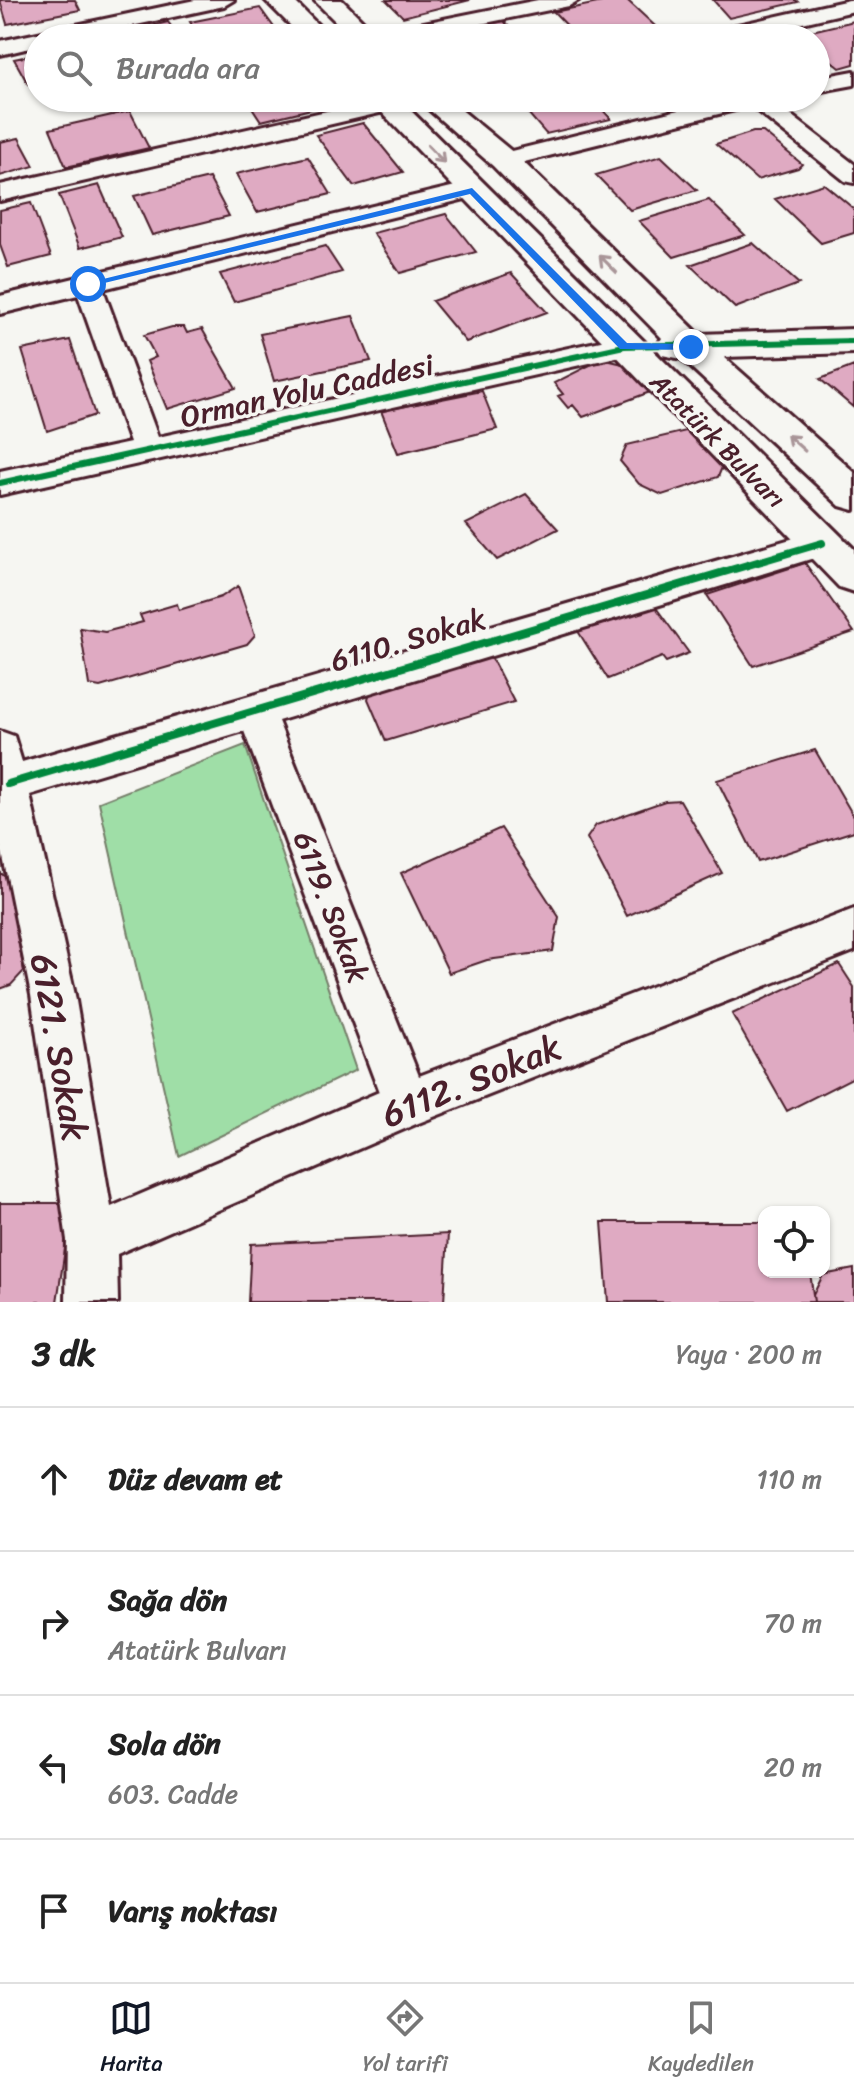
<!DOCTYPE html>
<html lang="tr">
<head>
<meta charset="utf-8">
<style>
  :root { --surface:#fff; --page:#f6f6f6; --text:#222; --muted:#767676; --line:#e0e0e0; --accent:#111827 }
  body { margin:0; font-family:Sriracha,sans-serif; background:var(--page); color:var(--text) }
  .controls { position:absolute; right:24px; bottom:24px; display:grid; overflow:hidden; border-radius:16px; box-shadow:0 2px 6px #0004 }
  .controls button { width:72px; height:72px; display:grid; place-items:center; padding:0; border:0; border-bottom:2px solid var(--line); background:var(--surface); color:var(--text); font:40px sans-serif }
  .stop { position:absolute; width:24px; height:24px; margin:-18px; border:6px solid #1a73e8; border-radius:50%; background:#fff }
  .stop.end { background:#1a73e8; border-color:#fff; box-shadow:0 2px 8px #0008 }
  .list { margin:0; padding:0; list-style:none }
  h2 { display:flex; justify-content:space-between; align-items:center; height:104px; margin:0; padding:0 32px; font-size:34px }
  h2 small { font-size:26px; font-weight:400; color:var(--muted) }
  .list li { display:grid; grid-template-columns:52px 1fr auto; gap:24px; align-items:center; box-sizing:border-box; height:144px; padding:0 32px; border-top:2px solid var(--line) }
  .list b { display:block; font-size:30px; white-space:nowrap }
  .list p { margin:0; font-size:26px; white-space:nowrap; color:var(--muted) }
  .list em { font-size:26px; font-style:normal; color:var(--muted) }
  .icon { flex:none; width:44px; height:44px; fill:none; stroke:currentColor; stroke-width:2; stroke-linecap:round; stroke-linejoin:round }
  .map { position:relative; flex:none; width:854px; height:1302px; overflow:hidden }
  .search { position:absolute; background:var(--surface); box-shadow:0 2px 6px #0004; left:24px; right:24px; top:24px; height:88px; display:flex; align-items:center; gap:20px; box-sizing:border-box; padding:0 28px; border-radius:44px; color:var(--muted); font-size:30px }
  .sheet { height:680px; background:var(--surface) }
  nav { display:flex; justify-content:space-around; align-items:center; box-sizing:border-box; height:112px; border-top:2px solid var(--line); background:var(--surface); font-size:22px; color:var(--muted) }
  nav a { display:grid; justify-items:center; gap:4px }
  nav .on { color:var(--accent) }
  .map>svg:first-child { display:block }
  .green { fill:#9fdea7; stroke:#747e69; stroke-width:2 }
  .building { fill:#dfaac2; stroke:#4a1f2b; stroke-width:2 }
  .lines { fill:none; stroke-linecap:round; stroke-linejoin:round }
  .street-casing { stroke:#4a1f2b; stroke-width:6 }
  .secondary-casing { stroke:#4a1f2b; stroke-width:6 }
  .street { fill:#f6f6f2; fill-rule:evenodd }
  .secondary { fill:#f6f6f2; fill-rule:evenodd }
  .cycleway-far1-casing { stroke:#f6f6f2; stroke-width:10 }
  .cycleway-casing { stroke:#f6f6f2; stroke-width:13 }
  .cycleway-far1 { stroke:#00873e; stroke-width:6 }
  .cycleway { stroke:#00873e; stroke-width:8 }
  .oneway { stroke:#a99598 }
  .route { fill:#1a73e8 }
  .labels { text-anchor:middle; stroke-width:7; stroke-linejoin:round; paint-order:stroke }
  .far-street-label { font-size:26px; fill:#4a1f2b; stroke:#f6f6f2 }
  .street-label { font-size:30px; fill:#4a1f2b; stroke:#f6f6f2 }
  .near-street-label { font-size:36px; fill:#4a1f2b; stroke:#f6f6f2 }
</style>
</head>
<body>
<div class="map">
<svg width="854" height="1302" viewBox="0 0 854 1302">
  <rect width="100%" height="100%" fill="#f6f6f2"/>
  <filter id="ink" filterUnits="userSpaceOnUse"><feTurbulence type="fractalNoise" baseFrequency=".0125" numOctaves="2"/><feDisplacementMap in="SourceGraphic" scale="16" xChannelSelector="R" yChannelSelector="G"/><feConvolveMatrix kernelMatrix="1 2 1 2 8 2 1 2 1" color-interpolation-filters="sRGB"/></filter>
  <g filter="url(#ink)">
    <path class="green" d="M245,745L356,1070L179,1156L99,802Z"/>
    <path class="building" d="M0,0H75L80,10L7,24Z
      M386,0H470L403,17Z
      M612,0H627L668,38H579L554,12Z
      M713,0H796L798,2L729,18Z
      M260,8L281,37L200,38L190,22Z
      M504,21L519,38H434L432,35Z
      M854,21V64L840,68L816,48V38L799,34Z
      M168,22L180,38L110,36Z
      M38,54V81L28,84L14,59Z
      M246,98H333L336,103L261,121Z
      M515,98H592L611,119L546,134Z
      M648,98H704L657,108Z
      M130,111L149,148L66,167L50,129Z
      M363,123L403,172L354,186L316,135Z
      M753,132H763L802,164L798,168L757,180L716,144Z
      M19,138L34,166L0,176V142Z
      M661,156L697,190L630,210L596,175Z
      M308,157L331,194L257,212L236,174Z
      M209,178L229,216L152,235L134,196Z
      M824,184L854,209V233L821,243L775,199Z
      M99,185L122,237L80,248L59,195Z
      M709,200L745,235L674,257L639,221Z
      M31,203L51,256L8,267L0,245V210Z
      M446,214L476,252L400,273L373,233Z
      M753,243L799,284L735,308L690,265Z
      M325,246L342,272L234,302L220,274Z
      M511,273L547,312L466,342L432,301Z
      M353,316L371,361L274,381L260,334Z
      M172,327H184L187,333L202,329L236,388L167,409L147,361L156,357L144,335Z
      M70,340L95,415L47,431L22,350Z
      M602,359L623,364L650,392L583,417L573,405L568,408L558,396L563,394L554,383Z
      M854,366V408L820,379Z
      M482,391L497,429L398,453L381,411Z
      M690,430L723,465L718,477L662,495L639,484L620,461L627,445Z
      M526,494L558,529L497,560L466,524Z
      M805,563L854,632L753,666L707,595Z
      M238,586L255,635L247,644L100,687L89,685L80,628L105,632L143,622L140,615L177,604L179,610L221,597Z
      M649,598L689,653L666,662L662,657L608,679L576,628Z
      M481,658L492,659L514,702L386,741L368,699L371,689Z
      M815,750L854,817V831L758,862L717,780Z
      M680,800L722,873L627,916L587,838L596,825L665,801Z
      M501,828L559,917L553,951L487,960L449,973L401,873Z
      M0,872L7,879L24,971L11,985L0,989Z
      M839,964L854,987V1077L787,1111L732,1014Z
      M0,1203H72L57,1302H0Z
      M602,1222H764V1272H810L814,1302H608Z
      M448,1234L444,1302H248L251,1244Z
      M854,1269V1302H814L813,1295L823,1275Z"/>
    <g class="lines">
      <defs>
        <path id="street" d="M195,0H234L224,6L76,38H38V46L0,55V41Z
          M538,0H579L569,6L411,38H368L379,32Z
          M849,0H854V11L738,38H699L702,33Z
          M854,71V85L816,92V78Z
          M384,98L396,99L400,104L388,111L0,201V185Z
          M727,98H769L854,164V183L845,181L751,106L504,167L492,160L495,155Z
          M472,182L481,185L485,190L481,195L103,289L158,437L624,336L634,339L638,346L634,353L0,495V471L130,443L78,295L0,314V296Z
          M822,530L834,534L839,543L834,552L278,721L419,1076L854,909V951L416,1124L117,1254L118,1302H66L67,1240L31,995L0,842V731L14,736L22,762ZM244,731L379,1092L111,1207L75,995L30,795Z"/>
        <path id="secondary" d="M265,0H293L331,38H303Z
          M314,0H342L380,38H352Z
          M368,98H398L854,549V592L839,587Z
          M416,98H447L515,154L699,334L854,329V353L724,357L854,472V510L840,506L682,359L662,355L656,347L662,338L493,166Z"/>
      </defs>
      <use href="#street" class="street-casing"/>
      <use href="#secondary" class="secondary-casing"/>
      <use href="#street" class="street"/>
      <use href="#secondary" class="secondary"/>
      <defs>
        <path id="cycleway-far1" d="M0,483L624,346L854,341"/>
        <path id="cycleway" d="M8,784L822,543"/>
      </defs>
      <use href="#cycleway-far1" class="cycleway-far1-casing"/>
      <use href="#cycleway" class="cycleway-casing"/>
      <use href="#cycleway-far1" class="cycleway-far1"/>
      <use href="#cycleway" class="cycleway"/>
    </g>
    <defs><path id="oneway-shaft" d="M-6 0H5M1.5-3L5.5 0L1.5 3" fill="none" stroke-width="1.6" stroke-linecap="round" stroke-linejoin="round" transform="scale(2)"/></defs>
    <g class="oneway">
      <use href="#oneway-shaft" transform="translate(436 154) rotate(46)"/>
      <use href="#oneway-shaft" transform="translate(608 264) rotate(-135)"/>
      <use href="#oneway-shaft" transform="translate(796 443) rotate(-138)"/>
    </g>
  </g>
  <path class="route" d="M472,188L627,343L691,344L695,350L620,349L470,194L88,287L83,284Z"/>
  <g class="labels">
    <g class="far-street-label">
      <text transform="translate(718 440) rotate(45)" y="9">Atatürk Bulvarı</text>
    </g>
    <g class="street-label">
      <text transform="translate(307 391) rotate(-12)" y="10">Orman Yolu Caddesi</text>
      <text transform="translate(408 640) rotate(-16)" y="10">6110. Sokak</text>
      <text transform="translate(331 907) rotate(69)" y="10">6119. Sokak</text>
    </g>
    <g class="near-street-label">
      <text transform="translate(60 1047) rotate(80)" y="13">6121. Sokak</text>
      <text transform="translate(471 1080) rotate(-22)" y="13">6112. Sokak</text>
    </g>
  </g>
</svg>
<div class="controls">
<button><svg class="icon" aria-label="locate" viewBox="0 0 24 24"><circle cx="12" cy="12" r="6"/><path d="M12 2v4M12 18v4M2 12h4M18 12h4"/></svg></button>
</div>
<div class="stop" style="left:88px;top:284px"></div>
<div class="stop end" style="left:691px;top:347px"></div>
<div class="search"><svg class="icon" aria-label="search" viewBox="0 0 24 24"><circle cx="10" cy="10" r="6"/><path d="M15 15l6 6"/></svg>Burada ara</div>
</div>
<section class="sheet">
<h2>3 dk<small>Yaya · 200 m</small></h2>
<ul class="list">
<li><svg class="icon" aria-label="ahead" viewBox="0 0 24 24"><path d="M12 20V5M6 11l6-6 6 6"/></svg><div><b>Düz devam et</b></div><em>110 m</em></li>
<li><svg class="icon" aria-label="right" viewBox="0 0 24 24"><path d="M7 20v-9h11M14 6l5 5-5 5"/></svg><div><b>Sağa dön</b><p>Atatürk Bulvarı</p></div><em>70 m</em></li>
<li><svg class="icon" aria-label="left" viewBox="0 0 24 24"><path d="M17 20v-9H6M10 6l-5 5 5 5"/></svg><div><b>Sola dön</b><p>603. Cadde</p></div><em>20 m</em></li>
<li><svg class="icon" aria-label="arrive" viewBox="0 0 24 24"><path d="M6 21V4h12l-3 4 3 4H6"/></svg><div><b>Varış noktası</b></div></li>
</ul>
</section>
<nav>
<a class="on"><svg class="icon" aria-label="map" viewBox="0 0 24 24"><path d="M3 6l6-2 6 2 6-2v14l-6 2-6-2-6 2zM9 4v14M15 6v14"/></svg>Harita</a>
<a><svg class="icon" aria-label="directions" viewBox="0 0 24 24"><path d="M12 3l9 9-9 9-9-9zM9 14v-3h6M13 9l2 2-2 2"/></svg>Yol tarifi</a>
<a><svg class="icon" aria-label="saved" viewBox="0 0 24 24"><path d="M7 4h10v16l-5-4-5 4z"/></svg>Kaydedilen</a>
</nav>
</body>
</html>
